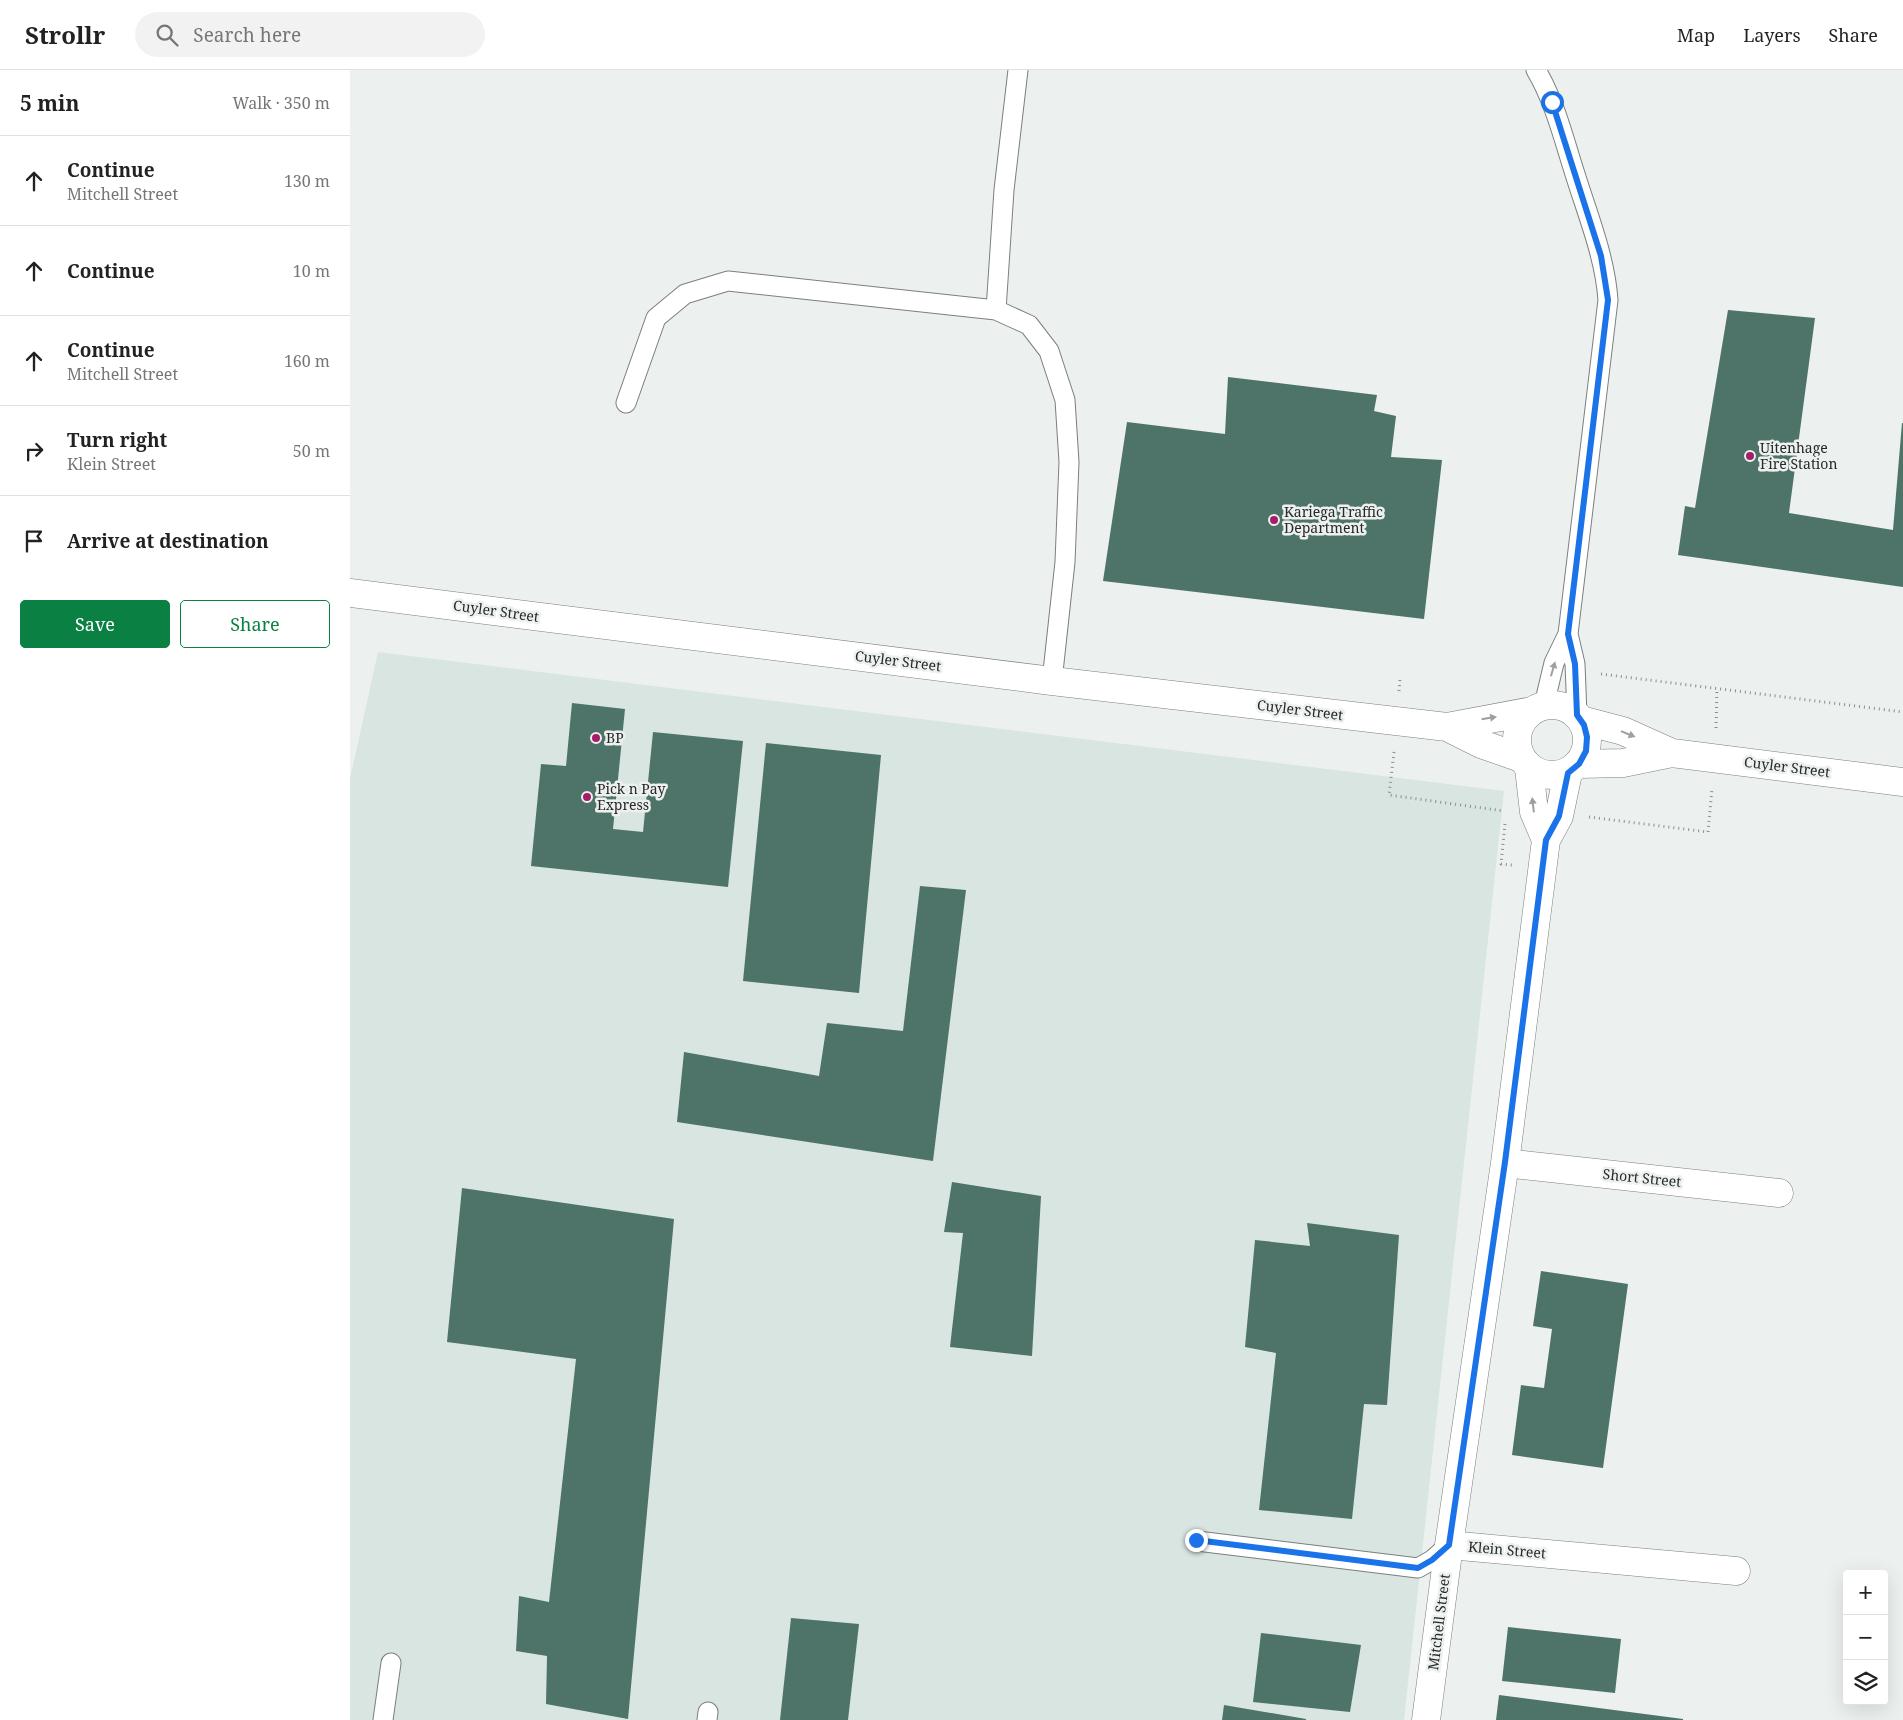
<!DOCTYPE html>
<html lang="en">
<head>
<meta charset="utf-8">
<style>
  :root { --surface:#fff; --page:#f2f2f2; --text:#222; --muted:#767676; --line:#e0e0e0; --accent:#0b8043 }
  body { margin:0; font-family:"Noto Serif",serif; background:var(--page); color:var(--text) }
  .controls { position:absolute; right:15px; bottom:15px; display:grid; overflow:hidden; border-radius:5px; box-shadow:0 5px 20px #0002 }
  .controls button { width:45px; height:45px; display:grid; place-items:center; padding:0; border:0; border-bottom:1px solid var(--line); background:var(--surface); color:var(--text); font:25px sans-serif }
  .stop { position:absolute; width:15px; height:15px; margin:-11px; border:4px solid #1a73e8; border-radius:50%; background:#fff }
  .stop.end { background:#1a73e8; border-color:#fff; box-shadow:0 1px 5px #0008 }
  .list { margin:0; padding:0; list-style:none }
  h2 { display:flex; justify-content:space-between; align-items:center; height:65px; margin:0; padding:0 20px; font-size:21px }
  h2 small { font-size:16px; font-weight:400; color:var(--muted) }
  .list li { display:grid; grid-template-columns:32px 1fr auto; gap:15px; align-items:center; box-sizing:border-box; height:90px; padding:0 20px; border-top:1px solid var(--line) }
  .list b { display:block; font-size:19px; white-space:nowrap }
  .list p { margin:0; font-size:16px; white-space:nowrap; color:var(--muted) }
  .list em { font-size:16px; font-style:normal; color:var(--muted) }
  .actions { display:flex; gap:10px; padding:15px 20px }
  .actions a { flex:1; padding:11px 0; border:1px solid var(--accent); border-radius:5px; text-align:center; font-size:18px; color:var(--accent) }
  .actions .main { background:var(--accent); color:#fff }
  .icon { flex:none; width:28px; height:28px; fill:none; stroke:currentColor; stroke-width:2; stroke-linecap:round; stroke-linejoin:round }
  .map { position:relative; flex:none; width:1553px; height:1650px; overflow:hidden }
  header { display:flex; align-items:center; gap:30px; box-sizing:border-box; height:70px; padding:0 25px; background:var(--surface); border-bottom:1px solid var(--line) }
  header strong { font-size:24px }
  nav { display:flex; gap:28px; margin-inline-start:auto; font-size:18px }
  .search { width:350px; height:45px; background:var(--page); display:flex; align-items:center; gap:12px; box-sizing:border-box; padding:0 18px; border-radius:28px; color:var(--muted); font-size:19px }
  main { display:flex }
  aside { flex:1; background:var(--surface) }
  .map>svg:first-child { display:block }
  .built { fill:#d8e5e1 }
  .building { fill:#4e7368 }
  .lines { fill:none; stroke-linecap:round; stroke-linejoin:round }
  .service-casing { stroke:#7b7f7e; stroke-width:21 }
  .minor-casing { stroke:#7b7f7e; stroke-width:29 }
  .secondary-casing { stroke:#7b7f7e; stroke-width:29 }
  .path { stroke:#8b8e8d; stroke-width:3; stroke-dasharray:1 4; stroke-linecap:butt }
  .service { stroke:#fff; stroke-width:19 }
  .minor { stroke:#fff; stroke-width:28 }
  .secondary { stroke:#fff; stroke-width:28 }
  .oneway { fill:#9e9f9e }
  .route { stroke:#1a73e8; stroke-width:6 }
  .poi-dot { fill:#a51d66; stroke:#ecf0ef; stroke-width:2 }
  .labels { text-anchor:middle; stroke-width:5; stroke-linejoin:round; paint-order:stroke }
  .poi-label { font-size:14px; fill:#272928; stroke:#ecf0ef; text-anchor:start }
  .street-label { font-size:14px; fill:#272928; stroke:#ecf0ef }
</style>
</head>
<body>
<header>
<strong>Strollr</strong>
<div class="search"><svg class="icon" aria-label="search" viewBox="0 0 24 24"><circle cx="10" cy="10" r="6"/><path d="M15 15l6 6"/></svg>Search here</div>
<nav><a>Map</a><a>Layers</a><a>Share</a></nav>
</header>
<main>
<aside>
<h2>5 min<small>Walk · 350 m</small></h2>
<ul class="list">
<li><svg class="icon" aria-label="ahead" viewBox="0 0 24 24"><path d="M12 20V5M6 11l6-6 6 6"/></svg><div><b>Continue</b><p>Mitchell Street</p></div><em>130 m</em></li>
<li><svg class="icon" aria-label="ahead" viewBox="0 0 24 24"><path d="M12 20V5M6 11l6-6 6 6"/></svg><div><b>Continue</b></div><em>10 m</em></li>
<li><svg class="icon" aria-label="ahead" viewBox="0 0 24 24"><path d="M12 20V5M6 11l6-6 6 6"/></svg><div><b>Continue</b><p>Mitchell Street</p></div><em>160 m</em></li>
<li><svg class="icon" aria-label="right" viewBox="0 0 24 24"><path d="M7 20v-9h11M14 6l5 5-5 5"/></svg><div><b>Turn right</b><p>Klein Street</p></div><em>50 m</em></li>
<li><svg class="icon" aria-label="arrive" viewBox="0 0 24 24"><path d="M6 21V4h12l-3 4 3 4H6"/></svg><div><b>Arrive at destination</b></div></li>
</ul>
<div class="actions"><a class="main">Save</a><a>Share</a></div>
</aside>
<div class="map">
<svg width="1553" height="1650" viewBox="0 0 1553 1650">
  <rect width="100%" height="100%" fill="#ecf0ef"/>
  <path class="built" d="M28,582L1154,721L1054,1650H0V709Z"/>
  <path class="building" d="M1378,240L1465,248L1439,443L1543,460L1552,353H1553V517L1328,485L1335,436L1345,438Z
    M878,307L1027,325L1024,341L1046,346L1041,387L1092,390L1074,549L753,511L777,352L875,364Z
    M222,633L275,639L263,759L293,762L303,662L393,671L378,817L181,796L191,694L216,696Z
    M416,673L531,685L509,923L393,911Z
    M570,816L616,820L583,1091L327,1052L334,982L469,1006L477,953L553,961Z
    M602,1112L691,1126L682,1286L600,1277L613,1163L594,1162Z
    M112,1118L324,1149L278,1649L196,1634L197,1586L166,1581L169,1526L199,1532L226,1289L97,1272Z
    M957,1153L1049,1165L1037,1335L1014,1334L1002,1449L909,1440L926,1283L895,1277L905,1170L960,1176Z
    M1191,1201L1278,1214L1253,1398L1162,1385L1171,1315L1194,1318L1202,1259L1183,1256Z
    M441,1548L509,1554L498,1650H430Z
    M1158,1557L1271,1569L1265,1623L1152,1611Z
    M911,1563L1011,1575L1000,1642L903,1632Z
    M1149,1625L1333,1649V1650H1146Z
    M874,1635L956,1649V1650H872Z"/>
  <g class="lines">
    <defs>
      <path id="service" d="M1186,0C1205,32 1214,70 1225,104C1238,146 1255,187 1258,230L1218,564L1204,593L1194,635
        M646,240L654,120L668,0
        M276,333L306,248L335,224L378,211L646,240L679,255L699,281L715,330L719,392L715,492L702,611
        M1218,564L1225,594L1227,645
        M847,1471L1068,1498L1082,1490L1099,1475
        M33,1650L41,1593
        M357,1650L358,1642"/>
      <path id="minor" d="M1179,698L1184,742L1196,770
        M1155,1093L1429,1123
        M1099,1475L1386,1501
        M1076,1650L1099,1475L1155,1093L1196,770L1209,746L1218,703"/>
      <path id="secondary" d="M0,523L702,611L1097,657L1182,641
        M1167 670a35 35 0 1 1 70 0a35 35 0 1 1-70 0Z
        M1231,650L1273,661L1322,683
        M1097,657L1131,674L1171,688
        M1229,694L1273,693L1322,683L1553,712"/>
    </defs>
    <use href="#service" class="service-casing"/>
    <use href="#minor" class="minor-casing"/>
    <use href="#secondary" class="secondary-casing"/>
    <path class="path" d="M1251,604L1553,642
      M1049,621L1050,610
      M1366,658L1367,618
      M1044,682L1039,725L1154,741
      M1239,747L1358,762L1362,719
      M1155,754L1151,794L1162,795"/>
    <use href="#service" class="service"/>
    <use href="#minor" class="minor"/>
    <use href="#secondary" class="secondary"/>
  </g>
  <defs><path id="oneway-solid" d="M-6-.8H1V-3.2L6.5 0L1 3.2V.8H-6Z" transform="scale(1.25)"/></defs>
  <g class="oneway">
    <use href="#oneway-solid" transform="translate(1203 599) rotate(-74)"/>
    <use href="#oneway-solid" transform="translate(1139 648) rotate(-9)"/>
    <use href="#oneway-solid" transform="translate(1278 664) rotate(22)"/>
    <use href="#oneway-solid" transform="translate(1183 735) rotate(-97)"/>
  </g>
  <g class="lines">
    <path class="route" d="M846,1470L1068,1498L1082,1490L1099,1475L1155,1092L1196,770L1209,746L1218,703L1229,694L1236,681L1237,667L1234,655L1227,645L1225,594L1218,564L1258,230L1251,186L1202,32"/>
  </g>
  <g class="poi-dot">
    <circle cx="1400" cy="386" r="5"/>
    <circle cx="924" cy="450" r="5"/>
    <circle cx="246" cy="668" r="5"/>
    <circle cx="237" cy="727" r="5"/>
  </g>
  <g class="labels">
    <g class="poi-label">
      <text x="1410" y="383">Uitenhage<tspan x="1410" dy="16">Fire Station</tspan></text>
      <text x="934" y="447">Kariega Traffic<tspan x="934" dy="16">Department</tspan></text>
      <text x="256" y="673">BP</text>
      <text x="247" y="724">Pick n Pay<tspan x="247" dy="16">Express</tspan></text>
    </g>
    <g class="street-label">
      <text transform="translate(146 541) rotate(8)" y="5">Cuyler Street</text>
      <text transform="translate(548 591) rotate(7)" y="5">Cuyler Street</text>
      <text transform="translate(950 640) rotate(7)" y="5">Cuyler Street</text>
      <text transform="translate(1437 697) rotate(7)" y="5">Cuyler Street</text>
      <text transform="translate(1292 1108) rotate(6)" y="5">Short Street</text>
      <text transform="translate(1157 1480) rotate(5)" y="5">Klein Street</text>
      <text transform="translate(1089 1552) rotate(-83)" y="5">Mitchell Street</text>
    </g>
  </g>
</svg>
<div class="controls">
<button>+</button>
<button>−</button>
<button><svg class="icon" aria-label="layers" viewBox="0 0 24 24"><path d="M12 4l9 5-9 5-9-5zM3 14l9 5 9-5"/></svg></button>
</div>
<div class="stop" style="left:1202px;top:32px"></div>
<div class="stop end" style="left:846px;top:1470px"></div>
</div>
</main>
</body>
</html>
